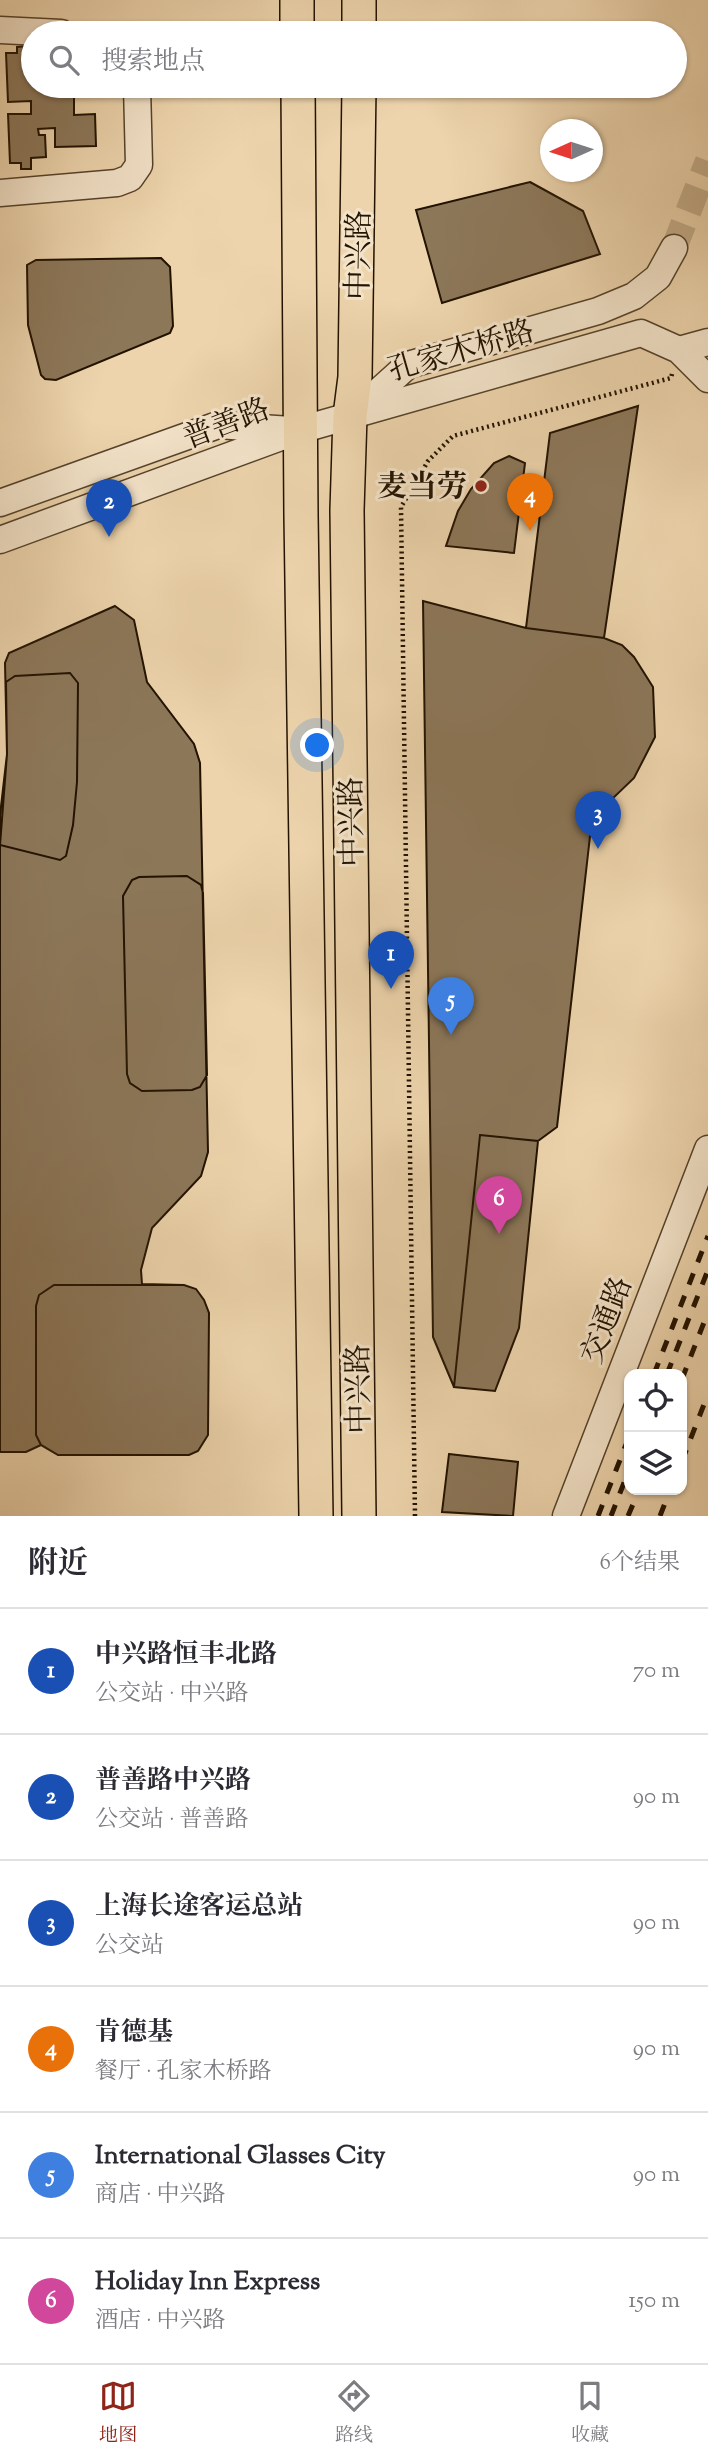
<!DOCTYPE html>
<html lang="zh">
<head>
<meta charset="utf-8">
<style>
  :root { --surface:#fff; --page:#f7f7f7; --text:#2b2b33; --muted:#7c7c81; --line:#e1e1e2; --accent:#8f2418 }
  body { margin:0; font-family:"Sorts Mill Goudy","Noto Serif SC",serif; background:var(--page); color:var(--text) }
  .controls { position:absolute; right:21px; bottom:21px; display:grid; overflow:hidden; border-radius:14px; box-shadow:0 2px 5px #0004 }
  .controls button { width:63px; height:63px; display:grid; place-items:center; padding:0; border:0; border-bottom:2px solid var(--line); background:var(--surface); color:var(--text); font:35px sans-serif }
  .compass { position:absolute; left:540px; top:119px; width:63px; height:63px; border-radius:50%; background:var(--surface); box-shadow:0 2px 5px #0004; rotate:267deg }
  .you { position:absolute; left:318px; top:746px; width:24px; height:24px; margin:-18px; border:5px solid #fff; border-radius:50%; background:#1a73e8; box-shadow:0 0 0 10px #1a73e833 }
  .badge { display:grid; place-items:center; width:46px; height:46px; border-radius:50%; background:var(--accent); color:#fff; font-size:23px; font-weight:700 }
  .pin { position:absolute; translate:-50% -58px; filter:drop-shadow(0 2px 4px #0008) }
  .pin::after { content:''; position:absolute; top:37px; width:24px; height:21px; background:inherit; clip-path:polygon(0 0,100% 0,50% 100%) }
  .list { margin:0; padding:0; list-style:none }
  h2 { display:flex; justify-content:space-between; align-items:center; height:91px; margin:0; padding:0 28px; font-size:30px }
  h2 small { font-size:23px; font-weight:400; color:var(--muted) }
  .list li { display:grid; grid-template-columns:46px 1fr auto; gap:21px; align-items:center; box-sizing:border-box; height:126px; padding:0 28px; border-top:2px solid var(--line) }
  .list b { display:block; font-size:26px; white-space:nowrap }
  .list p { margin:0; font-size:23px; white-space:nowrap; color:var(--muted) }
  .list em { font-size:23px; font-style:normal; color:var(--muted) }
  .icon { flex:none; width:38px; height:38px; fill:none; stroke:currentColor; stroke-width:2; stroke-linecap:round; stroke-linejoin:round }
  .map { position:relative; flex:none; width:708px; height:1516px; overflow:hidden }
  .search { position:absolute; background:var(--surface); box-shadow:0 2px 5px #0004; left:21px; right:21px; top:21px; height:77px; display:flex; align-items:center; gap:18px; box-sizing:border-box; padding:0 24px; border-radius:38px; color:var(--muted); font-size:26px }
  .sheet { height:847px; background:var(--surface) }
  nav { display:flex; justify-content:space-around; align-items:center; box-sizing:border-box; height:98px; border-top:2px solid var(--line); background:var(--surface); font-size:19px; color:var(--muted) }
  nav a { display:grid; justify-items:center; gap:4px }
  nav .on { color:var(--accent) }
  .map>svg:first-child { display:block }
  .building { fill:#8c7759; stroke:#221200; stroke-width:2 }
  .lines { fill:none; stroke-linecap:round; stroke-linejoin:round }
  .minor-tunnel { stroke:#c4ad8a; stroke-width:26; stroke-dasharray:26 13; stroke-linecap:butt }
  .minor-casing { stroke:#55422b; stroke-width:29 }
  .major-casing { stroke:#221200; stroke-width:36 }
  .path { stroke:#221200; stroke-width:4.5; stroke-dasharray:2 3.5; stroke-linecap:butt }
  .minor { stroke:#f3e3c9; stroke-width:26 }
  .major { stroke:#edd4ac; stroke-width:33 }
  .rail { stroke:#221200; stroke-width:5; stroke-dasharray:12 12; stroke-linecap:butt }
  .poi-dot { fill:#8f2418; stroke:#f3e3c9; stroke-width:2.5 }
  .labels { text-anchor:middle; stroke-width:6; stroke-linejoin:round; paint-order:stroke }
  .street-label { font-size:30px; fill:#221200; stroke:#f3e3c9 }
  .poi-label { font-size:30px; font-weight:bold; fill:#221200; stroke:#f3e3c9; text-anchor:end }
</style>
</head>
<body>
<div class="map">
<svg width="708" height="1516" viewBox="0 0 708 1516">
  <rect width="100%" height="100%" fill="#edd4ac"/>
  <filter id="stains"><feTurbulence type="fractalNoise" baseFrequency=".00286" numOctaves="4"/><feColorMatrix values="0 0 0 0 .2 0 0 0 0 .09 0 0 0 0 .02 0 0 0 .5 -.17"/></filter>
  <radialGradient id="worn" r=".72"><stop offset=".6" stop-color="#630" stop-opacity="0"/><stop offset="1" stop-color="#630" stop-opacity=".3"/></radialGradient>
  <path class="building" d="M27,46V57H33V86H94V96L74,97V115L95,114L96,146L55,147V128L38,129L39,135H45L46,157L31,158V169H21V163H10L8,114H31V101L8,102L6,53H17V47Z
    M530,182L583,211L600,254L442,303L416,210Z
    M161,258L170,267L173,326L170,333L56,380L45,379L41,375L28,325L27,265L36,260Z
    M638,406L604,638L526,628L550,433Z
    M509,456L525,463L514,553L446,546L458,511L471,489L494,463Z
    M423,601L526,628L604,638L622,645L634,657L653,687L655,737L634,778L608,803L593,810L557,1127L538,1141L480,1135L454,1387L433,1337Z
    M115,606L134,620L147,682L194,744L200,763L208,1152L201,1176L152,1228L141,1270L142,1284L184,1285L196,1289L204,1300L209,1313L208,1435L198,1451L189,1455H58L41,1445L26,1452H0V815L7,754L5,663L9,653Z
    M70,673L78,683L77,782L73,825L66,856L60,860L0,845L7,754L6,682L15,676Z
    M187,876L201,885L203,893L207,1075L200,1087L192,1090L142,1091L130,1083L127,1074L123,896L132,880L139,877Z
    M480,1135L538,1141L519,1328L495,1391L454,1387Z
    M54,1285H184L196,1289L204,1300L209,1313L208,1435L198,1451L189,1455H58L41,1445L36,1435V1306L39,1295Z
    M449,1454L518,1462L513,1516L442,1512Z"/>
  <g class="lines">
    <path class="minor-tunnel" d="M674,248L708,161"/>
    <defs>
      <path id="minor" d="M0,30L61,33
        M0,193L117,183L130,178L139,165L137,86
        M679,350L708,342
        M357,411L408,365L598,311L634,296L658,277L674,248
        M0,503L218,425L291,430
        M0,540L300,430L641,333L679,350L708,379
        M566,1516L708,1149"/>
      <path id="major" d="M297,0V33
        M359,0V33
        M298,86L301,515L316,1516
        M359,86L355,377L350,416L347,510L359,1516"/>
    </defs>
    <use href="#minor" class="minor-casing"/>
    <use href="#major" class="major-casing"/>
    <path class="path" d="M415,1516L401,507L428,461L453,436L671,378L672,374"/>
    <use href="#minor" class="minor"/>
    <use href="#major" class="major"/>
    <path class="rail" d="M654,1374L708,1236
      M667,1374L708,1270
      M682,1379L708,1312
      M682,1461L708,1394
      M598,1516L629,1437
      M611,1516L629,1470
      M628,1516L639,1490
      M660,1516L670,1490"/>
  </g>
  <circle class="poi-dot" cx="481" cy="486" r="7"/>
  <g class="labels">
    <g class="street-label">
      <text transform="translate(358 255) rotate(-89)" y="10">中兴路</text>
      <text transform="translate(461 350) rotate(-16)" y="10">孔家木桥路</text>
      <text transform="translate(226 423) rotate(-21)" y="10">普善路</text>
      <text transform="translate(351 822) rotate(-91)" y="10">中兴路</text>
      <text transform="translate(606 1320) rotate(-69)" y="10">交通路</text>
      <text transform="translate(358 1389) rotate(-91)" y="10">中兴路</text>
    </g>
    <g class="poi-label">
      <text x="467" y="496">麦当劳</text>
    </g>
  </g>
  <rect width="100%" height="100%" filter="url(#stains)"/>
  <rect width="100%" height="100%" fill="url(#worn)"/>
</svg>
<div class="controls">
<button><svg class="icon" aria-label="locate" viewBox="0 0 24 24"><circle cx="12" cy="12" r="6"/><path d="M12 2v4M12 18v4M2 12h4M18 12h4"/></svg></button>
<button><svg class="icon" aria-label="layers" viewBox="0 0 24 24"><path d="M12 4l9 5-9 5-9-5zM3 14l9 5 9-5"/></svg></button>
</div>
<svg class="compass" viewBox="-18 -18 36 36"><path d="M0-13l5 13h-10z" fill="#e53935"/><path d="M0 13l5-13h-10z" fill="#7c7c81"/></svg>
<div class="you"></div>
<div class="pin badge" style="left:391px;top:989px;background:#1a4fb4">1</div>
<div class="pin badge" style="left:109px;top:537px;background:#1a4fb4">2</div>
<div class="pin badge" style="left:598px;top:849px;background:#1a4fb4">3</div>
<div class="pin badge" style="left:530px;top:531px;background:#e8710a">4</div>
<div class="pin badge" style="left:451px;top:1035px;background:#3f7fe0">5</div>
<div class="pin badge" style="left:499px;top:1234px;background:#d1479c">6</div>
<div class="search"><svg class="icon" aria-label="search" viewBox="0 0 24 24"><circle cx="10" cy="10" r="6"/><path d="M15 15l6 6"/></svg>搜索地点</div>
</div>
<section class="sheet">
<h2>附近<small>6个结果</small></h2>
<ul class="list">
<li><span class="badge" style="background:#1a4fb4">1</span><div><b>中兴路恒丰北路</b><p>公交站 · 中兴路</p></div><em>70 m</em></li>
<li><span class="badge" style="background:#1a4fb4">2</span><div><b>普善路中兴路</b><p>公交站 · 普善路</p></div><em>90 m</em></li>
<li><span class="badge" style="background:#1a4fb4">3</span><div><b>上海长途客运总站</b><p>公交站</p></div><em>90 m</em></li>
<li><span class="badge" style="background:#e8710a">4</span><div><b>肯德基</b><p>餐厅 · 孔家木桥路</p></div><em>90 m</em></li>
<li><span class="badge" style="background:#3f7fe0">5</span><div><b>International Glasses City</b><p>商店 · 中兴路</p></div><em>90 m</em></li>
<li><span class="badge" style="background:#d1479c">6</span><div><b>Holiday Inn Express</b><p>酒店 · 中兴路</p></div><em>150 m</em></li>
</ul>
</section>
<nav>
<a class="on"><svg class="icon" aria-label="map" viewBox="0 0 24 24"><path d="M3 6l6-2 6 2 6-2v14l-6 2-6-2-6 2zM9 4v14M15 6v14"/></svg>地图</a>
<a><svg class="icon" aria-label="directions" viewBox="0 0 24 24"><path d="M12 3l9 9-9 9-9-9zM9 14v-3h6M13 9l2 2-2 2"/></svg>路线</a>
<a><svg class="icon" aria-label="saved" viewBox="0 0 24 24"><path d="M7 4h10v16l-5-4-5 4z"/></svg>收藏</a>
</nav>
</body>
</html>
